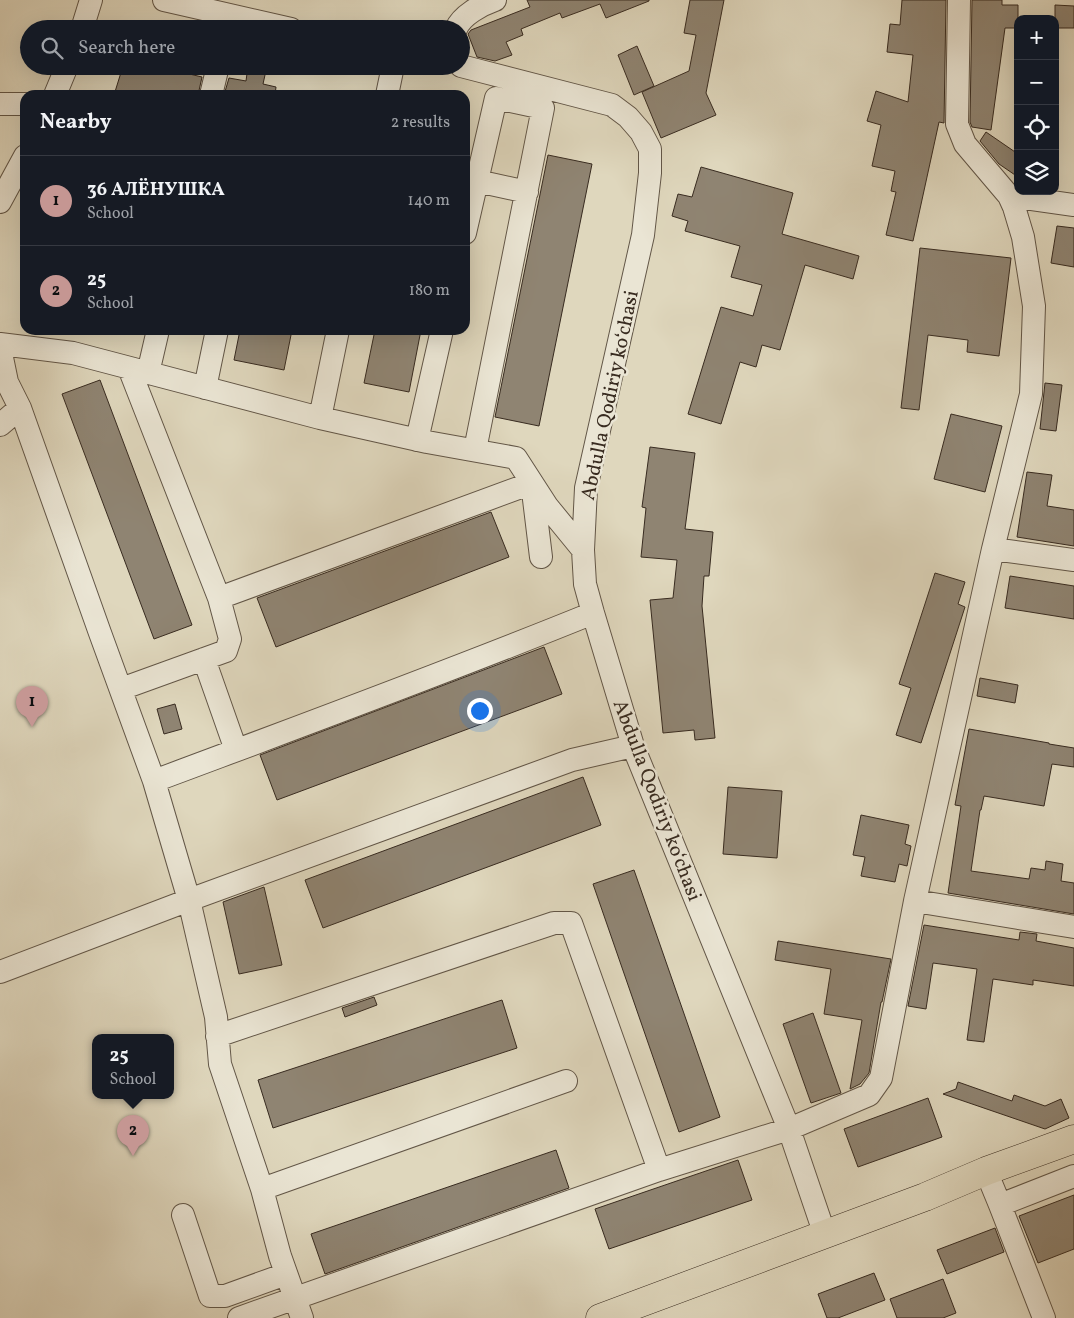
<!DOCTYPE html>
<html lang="en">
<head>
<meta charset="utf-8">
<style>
  :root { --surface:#171b24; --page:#242831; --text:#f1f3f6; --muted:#9ea1a6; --line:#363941; --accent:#c59692 }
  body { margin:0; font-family:Vollkorn,serif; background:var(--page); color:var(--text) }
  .controls { position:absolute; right:15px; top:15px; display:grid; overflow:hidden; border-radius:10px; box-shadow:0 5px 20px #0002 }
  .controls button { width:45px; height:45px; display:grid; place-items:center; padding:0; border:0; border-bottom:1px solid var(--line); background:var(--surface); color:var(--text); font:25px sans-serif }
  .you { position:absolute; left:479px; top:710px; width:18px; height:18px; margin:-12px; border:4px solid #fff; border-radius:50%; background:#1a73e8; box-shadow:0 0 0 8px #1a73e833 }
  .badge { display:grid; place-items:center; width:32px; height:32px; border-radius:50%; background:var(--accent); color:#111; font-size:16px; font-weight:700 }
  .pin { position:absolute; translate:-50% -41px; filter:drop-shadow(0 1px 2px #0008) }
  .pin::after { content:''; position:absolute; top:26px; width:18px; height:15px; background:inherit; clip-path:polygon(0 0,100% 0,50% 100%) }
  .popup { position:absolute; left:92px; top:1034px; width:82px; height:65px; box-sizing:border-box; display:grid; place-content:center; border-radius:10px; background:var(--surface); filter:drop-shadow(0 1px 4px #0005); font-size:16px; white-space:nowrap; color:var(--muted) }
  .popup b { font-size:19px; color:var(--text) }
  .popup::after { content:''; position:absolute; left:50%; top:100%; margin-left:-10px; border:10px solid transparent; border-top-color:var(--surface) }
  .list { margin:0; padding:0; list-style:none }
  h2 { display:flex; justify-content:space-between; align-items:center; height:65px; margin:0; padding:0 20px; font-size:21px }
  h2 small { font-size:16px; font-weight:400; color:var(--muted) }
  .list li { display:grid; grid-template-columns:32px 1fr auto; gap:15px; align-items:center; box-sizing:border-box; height:90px; padding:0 20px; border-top:1px solid var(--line) }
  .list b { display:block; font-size:19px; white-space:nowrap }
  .list p { margin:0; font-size:16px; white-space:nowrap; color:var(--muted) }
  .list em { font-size:16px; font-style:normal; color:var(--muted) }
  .icon { flex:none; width:28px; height:28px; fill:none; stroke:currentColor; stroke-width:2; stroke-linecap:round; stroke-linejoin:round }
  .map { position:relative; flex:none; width:1074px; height:1318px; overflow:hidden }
  .search { position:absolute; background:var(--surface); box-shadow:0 5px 20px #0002; left:20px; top:20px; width:450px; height:55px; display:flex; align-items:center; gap:12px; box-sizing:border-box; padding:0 18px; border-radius:28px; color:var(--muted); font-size:19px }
  .panel { position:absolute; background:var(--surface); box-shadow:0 5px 20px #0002; left:20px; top:90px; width:450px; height:245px; border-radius:15px }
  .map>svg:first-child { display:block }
  .building { fill:#8f8472; stroke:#382b20 }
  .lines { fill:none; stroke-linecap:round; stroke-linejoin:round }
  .minor-casing { stroke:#625647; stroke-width:24 }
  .major-casing { stroke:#382b20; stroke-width:29 }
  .minor { stroke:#eae5d4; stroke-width:22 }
  .major { stroke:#dfd7bd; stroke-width:28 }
  .labels { text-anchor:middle; stroke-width:5; stroke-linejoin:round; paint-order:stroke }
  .street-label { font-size:20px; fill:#382b20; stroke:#eae5d4 }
</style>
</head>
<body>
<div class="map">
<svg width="1074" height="1318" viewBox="0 0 1074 1318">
  <rect width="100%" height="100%" fill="#dfd7bd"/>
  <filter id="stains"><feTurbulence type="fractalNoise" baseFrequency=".004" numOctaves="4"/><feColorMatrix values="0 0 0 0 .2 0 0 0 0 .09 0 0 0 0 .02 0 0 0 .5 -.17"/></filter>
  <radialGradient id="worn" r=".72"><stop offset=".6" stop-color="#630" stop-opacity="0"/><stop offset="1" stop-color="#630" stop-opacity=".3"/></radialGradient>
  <path class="building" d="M527,0H649V1L606,18L600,4L562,18L560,13L521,29L523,35L506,42L512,55L495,61L477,57L468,34L471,30L530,7Z
    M690,0H724L706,93L716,115L661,138L642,92L689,71L696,35L684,33Z
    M902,0H946L944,123L939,122L913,241L886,235L896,192L891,191L895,171L872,166L881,125L867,121L876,91L908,102L913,55L887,52L890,24L900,25Z
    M972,0H1002V5H1018V28H1005L991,130L972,127L970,122Z
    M1055,5L1074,6V28H1055Z
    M637,46L654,86L634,95L618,55Z
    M123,66H156L202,77L198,95H114Z
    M248,66H267L263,84L276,87L275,95H224L229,78L246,81Z
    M986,132L1018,154V177L999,164L980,141Z
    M548,155L592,164L539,426L495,417Z
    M701,167L793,193L782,234L859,256L853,279L805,265L780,350L762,345L756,367L740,362L721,424L688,414L721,307L753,316L762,285L731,277L740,246L685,231L688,221L672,216L678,194L692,197Z
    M1057,226L1074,228V267L1051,263Z
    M920,248L1011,258L999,356L967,352L968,340L928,335L919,410L901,408Z
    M240,330H292L284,370L234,360Z
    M375,330H421L409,392L364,383Z
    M100,380L192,625L154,639L62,394Z
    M1045,383L1062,385L1056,431L1040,429Z
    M951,414L1002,426L985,492L934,479Z
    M650,447L695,453L685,529L713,532L709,576H704L702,606L715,738L695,740L694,730L663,733L650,600L673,598L677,560L641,557L646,508L642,507Z
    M1027,472L1052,475L1047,506L1074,510V546L1017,537Z
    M491,512L509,557L276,647L257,598Z
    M935,573L965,582L958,604L965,607L921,743L896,735L911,688L899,684Z
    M1010,576L1074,586V619L1005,608Z
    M544,647L562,694L277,800L260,755Z
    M980,678L1018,685L1015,703L977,696Z
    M175,704L182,729L164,734L157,709Z
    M969,729L1049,743V744L1074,748V767L1052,764L1044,806L984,796L981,810H980L971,871L1029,879L1031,868L1045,870L1046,861L1063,864L1061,881L1074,883V914L948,893L961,806L955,805Z
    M583,777L601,825L323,928L305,880Z
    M728,787L782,791L777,858L723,854Z
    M861,815L909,825L905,844L911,846L907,866L899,864L895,882L861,876L865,857L853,855Z
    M634,870L720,1117L679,1132L593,884Z
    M264,887L282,965L239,974L223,902Z
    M924,925L1019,940L1020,932L1037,934L1036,941L1074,948V986L1033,980V985L993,979L984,1042L967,1040L977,969L933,963L926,1009L908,1006Z
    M778,941L891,959L882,1002H881L869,1073L860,1084L850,1089L862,1020L824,1014L831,969L775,960Z
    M374,997L377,1005L345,1017L342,1008Z
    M502,1000L517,1048L273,1128L258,1080Z
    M813,1013L841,1093L811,1103L783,1024Z
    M958,1082L1012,1101L1014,1095L1045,1106L1061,1099L1069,1118L1045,1129L943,1094L956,1089Z
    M928,1098L942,1137L858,1167L844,1129Z
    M556,1150L569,1188L325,1274L311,1234Z
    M738,1160L752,1200L609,1249L595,1209Z
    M1074,1195V1249L1038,1263L1019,1216Z
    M995,1228L1004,1252L947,1274L937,1250Z
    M874,1273L885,1300L838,1318H827L818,1294Z
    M943,1279L956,1313L943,1318H897L890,1299Z"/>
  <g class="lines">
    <defs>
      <path id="minor" d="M164,0L291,29
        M82,29L91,0
        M456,29C462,15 481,5 495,0
        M461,66L612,105L628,117L641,132L650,149V173L643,235L586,488L583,550L585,584L593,613L633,746L789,1129L825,1235
        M55,95L67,66
        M211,95L218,66
        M387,95L393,66
        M0,104H25
        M477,181L527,192
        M1009,196L1074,205
        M0,202L25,156
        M465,233L496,98L543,108L475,450
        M0,344L73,353L320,418L427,442L516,458L547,506L583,550
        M0,348L7,382L20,408L100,633L154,781L189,900L216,1017L220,1064L262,1189L280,1256L302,1318
        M129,368L219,598L532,483L541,557
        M148,373L158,330
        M205,388L217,330
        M320,418L338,330
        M0,425L20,408
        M417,440L442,330
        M993,549L1074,560
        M204,659L236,750
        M121,689L226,651L230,639L219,598
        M154,781C301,726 448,672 593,613
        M915,901L1074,927
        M0,972L189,900L572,760L633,746
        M217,1036L554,923H571L659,1170
        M986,1171L1000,1205L1044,1318
        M262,1189L566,1081
        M1000,1205L1074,1176
        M183,1215L210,1296H225L286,1274
        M239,1318L659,1170L789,1129L869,1095L881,1078L915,901L993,549L1031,394L1034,306L1023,237L1014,207L1009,196L965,144L957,124L959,0"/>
      <path id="major" d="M600,1318L925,1197L986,1171L1074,1139"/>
    </defs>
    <use href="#minor" class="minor-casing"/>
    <use href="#major" class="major-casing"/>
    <use href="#minor" class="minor"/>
    <use href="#major" class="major"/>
  </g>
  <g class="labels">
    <g class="street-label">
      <text transform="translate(609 395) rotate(-78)" y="7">Abdulla Qodiriy koʻchasi</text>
      <text transform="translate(658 800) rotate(69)" y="7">Abdulla Qodiriy koʻchasi</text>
    </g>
  </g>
  <rect width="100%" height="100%" filter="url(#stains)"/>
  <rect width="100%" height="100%" fill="url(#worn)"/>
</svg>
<div class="controls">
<button>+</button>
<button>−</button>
<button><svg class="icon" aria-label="locate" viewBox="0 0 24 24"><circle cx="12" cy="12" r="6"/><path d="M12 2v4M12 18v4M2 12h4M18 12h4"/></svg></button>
<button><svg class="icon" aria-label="layers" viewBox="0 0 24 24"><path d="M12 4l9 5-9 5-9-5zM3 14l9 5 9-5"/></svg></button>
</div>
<div class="you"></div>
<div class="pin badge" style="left:32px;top:727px">1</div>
<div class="pin badge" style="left:133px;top:1156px">2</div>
<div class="popup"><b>25</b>School</div>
<div class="search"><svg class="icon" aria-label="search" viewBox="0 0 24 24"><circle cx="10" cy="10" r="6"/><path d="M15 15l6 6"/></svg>Search here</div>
<section class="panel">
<h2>Nearby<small>2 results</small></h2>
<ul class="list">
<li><span class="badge">1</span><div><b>36 АЛЁНУШКА</b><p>School</p></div><em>140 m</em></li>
<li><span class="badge">2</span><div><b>25</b><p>School</p></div><em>180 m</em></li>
</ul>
</section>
</div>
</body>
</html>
